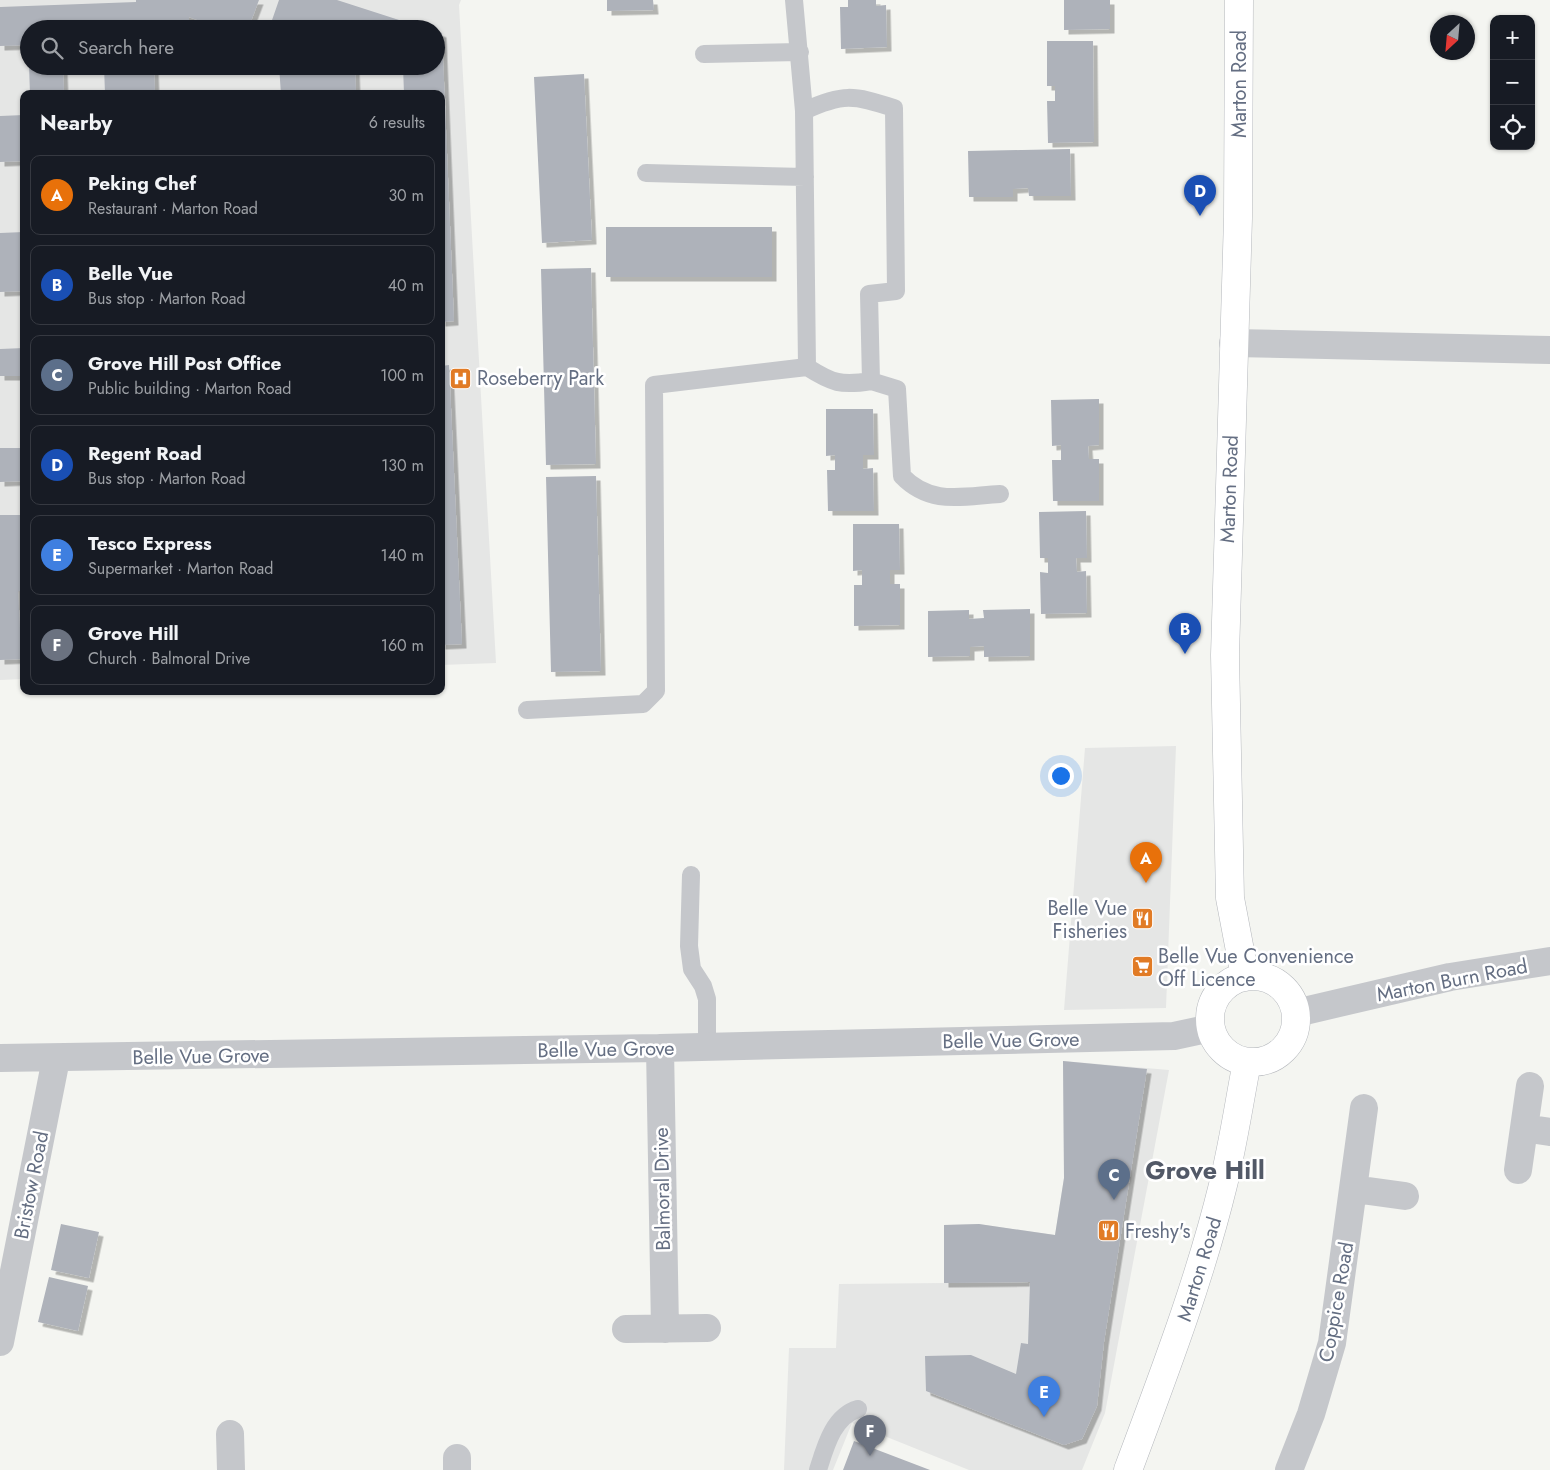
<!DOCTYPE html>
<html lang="en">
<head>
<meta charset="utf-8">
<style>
  :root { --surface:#171b24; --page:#242831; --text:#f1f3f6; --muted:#9ea1a6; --line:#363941; --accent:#e17b25 }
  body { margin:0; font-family:Jost,sans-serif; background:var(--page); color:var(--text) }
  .controls { position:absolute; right:15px; top:15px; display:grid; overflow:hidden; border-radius:10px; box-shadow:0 1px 4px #0004 }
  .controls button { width:45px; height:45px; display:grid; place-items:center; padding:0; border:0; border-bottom:1px solid var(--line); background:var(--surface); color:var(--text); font:25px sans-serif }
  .compass { position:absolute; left:1430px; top:15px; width:45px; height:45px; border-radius:50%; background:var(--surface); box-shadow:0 1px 4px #0004; rotate:206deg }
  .you { position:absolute; left:1060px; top:775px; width:18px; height:18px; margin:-12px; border:4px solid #fff; border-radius:50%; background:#1a73e8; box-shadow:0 0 0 8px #1a73e833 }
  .badge { display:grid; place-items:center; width:32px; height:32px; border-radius:50%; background:var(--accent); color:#fff; font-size:16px; font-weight:700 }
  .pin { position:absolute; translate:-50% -41px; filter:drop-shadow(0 1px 2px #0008) }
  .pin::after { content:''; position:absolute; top:26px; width:18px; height:15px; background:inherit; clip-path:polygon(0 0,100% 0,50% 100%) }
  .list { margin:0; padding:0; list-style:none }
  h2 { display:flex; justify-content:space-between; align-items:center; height:65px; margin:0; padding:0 20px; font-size:21px }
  h2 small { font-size:16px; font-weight:400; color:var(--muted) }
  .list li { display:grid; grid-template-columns:32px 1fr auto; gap:15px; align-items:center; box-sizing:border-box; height:80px; margin:0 10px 10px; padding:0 10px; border:1px solid var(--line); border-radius:10px }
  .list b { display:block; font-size:19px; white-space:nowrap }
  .list p { margin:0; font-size:16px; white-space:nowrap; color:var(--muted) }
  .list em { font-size:16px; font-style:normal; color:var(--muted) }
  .icon { flex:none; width:28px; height:28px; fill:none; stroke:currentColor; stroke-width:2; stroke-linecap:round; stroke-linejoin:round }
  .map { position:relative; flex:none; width:1550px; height:1470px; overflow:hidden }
  .search { position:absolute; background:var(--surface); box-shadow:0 1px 4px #0004; left:20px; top:20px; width:425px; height:55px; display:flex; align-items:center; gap:12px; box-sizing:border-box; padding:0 18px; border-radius:28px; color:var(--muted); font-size:19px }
  .panel { position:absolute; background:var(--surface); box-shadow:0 1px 4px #0004; left:20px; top:90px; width:425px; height:605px; border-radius:10px }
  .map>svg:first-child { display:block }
  .built { fill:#e5e6e5; fill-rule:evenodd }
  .building { fill:#aeb2ba; filter:url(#shadow) }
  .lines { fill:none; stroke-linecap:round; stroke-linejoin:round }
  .primary-casing { stroke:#b5b8bd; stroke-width:29 }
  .service { stroke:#c5c7cb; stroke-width:18 }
  .minor { stroke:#c5c7cb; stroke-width:28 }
  .tertiary { stroke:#c5c7cb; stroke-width:28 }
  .primary { stroke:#fff; stroke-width:28 }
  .labels { text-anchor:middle; stroke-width:5; stroke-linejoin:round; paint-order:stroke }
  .street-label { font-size:20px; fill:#646e82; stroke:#fff }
  .poi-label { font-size:20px; fill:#646e82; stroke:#fff; text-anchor:start }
  .district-label { font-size:25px; font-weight:bold; fill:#525967; stroke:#fff }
</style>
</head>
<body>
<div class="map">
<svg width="1550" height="1470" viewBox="0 0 1550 1470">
  <defs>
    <filter id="shadow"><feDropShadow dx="4.5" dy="4.5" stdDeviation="0" flood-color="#0004"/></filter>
  </defs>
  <rect width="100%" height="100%" fill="#f4f5f1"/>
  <path class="built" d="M0,0H461L459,5L496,663L441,665V94H24V679L0,680ZM29,29H436V66H29Z
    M1176,746L1166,1008L1064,1010L1085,748Z
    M1063,1061L1169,1070L1105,1413L1082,1470H969L852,1423L833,1470H784L789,1348H836L839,1284L944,1283V1225L979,1224L1055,1235L1064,1178Z"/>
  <path class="building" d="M136,0H259L248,29H210L211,25L189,17V25L153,26V29H29V45L0,46V7L136,2Z
    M279,0H337L427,29H278V25L271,23Z
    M607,0H653L654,10L607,11Z
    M848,0H876V6L886,5L887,47L841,49L840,7H848Z
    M1064,0H1110V29L1064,30Z
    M436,31L442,33L454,321L441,322V94H404L403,66H436Z
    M1047,41H1093L1094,142L1048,143L1047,101H1055V86H1047Z
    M29,66H63L64,94H30Z
    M104,66H154L155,94H105Z
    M279,66H355L356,94H281Z
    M584,74L592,240L542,243L534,77Z
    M24,115V161L0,162V116Z
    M1070,149L1071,196H1029L1028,188L1013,189V197H969L968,151Z
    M606,227H772V277H606Z
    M24,232V291L0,292V233Z
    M591,268L596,464L546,465L541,269Z
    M24,348V376H0V349Z
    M449,365L462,644L441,645V366Z
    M1099,399V445L1088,446L1089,459H1099V501H1053L1052,460H1061V445L1052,446L1051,400Z
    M826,409H873L874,455H863V469L873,468L874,511H828L827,470H835V455L826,456Z
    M0,448H24V481L0,482Z
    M596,476L601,671L551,672L546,477Z
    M1086,511L1087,558H1076L1077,572L1086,571L1087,613L1041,614L1040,572L1048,573V558H1040L1039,512Z
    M0,515H24V591H18L20,628H24V659L0,660Z
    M853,524H899L900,570H890V584H900V625L854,626V585H862V570L853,571Z
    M1030,609V656L984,657V646L970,647V656L928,657V611L969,610V619L984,618L983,610Z
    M1063,1061L1147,1069L1104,1342L1097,1406L1082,1439L1064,1445L926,1391L925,1356L971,1355L1016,1374L1021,1343L1028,1344L1030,1282L944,1283V1225L979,1224L1055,1235L1064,1178Z
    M61,1224L99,1232L89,1278L51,1270Z
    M49,1277L88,1286L78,1331L38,1322Z
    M854,1441L930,1470H843Z"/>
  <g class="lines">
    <defs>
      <path id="primary" d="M1239,0L1238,218L1225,655L1230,898L1245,977
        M1210 1019a43 43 0 1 1 86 0a43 43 0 1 1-86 0Z
        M1128,1470C1163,1376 1199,1283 1223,1185C1233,1145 1239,1103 1247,1062"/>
    </defs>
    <use href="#primary" class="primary-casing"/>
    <path class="service" d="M704,54L800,52
      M804,111C843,93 853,95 894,108L896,291L869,294L871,381C841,386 832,383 807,367
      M646,173L805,177
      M871,381L897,389L902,476C931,506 963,496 1000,494
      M527,710L643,704L656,691L654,385L807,367L804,111L794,0
      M691,875L689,946L692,969L703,986L707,999V1047
      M818,1470C825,1448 833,1416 858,1409"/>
    <path class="minor" d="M1233,343L1550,350
      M660,1048L665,1329
      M0,1058L660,1048L1174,1036L1211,1028
      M1524,1128L1550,1132
      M1518,1170L1530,1086
      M1354,1189L1405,1196
      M626,1329L707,1328
      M0,1342L56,1059
      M230,1434L231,1470
      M457,1458V1470
      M1289,1470L1311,1414L1332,1343L1364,1108"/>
    <path class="tertiary" d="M1296,1013L1450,977L1550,961"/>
    <use href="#primary" class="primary"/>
  </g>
  <defs>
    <symbol id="hospital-square" viewBox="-11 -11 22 22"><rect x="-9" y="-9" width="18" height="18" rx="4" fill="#e17b25" stroke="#fff"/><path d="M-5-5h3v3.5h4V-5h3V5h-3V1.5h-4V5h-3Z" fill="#fff"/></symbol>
    <symbol id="restaurant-square" viewBox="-11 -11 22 22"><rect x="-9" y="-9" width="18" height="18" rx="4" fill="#e17b25" stroke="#fff"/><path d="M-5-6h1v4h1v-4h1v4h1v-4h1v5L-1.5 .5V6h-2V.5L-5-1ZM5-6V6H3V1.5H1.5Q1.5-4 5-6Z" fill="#fff"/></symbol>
    <symbol id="supermarket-square" viewBox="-11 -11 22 22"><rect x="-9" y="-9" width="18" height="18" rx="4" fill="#e17b25" stroke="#fff"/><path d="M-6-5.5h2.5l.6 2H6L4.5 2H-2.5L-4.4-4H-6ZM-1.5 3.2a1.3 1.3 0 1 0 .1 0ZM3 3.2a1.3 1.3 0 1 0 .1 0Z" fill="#fff"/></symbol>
  </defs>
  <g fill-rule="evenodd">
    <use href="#hospital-square" x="448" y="366" width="25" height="25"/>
    <use href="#restaurant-square" x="1130" y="906" width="25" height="25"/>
    <use href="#supermarket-square" x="1130" y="954" width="25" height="25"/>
    <use href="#restaurant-square" x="1096" y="1218" width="25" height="25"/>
  </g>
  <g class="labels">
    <g class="street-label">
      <text transform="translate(1239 84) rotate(-90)" y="7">Marton Road</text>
      <text transform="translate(1229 489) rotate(-88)" y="7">Marton Road</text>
      <text transform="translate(1452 980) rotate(-11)" y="7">Marton Burn Road</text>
      <text transform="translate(1011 1040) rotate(-1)" y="7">Belle Vue Grove</text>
      <text transform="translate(606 1049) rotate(-1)" y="7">Belle Vue Grove</text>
      <text transform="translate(201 1056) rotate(-1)" y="7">Belle Vue Grove</text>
      <text transform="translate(31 1185) rotate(-79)" y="7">Bristow Road</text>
      <text transform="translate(662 1189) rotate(-91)" y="7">Balmoral Drive</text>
      <text transform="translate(1199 1269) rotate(-73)" y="7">Marton Road</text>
      <text transform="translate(1336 1302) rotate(-80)" y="7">Coppice Road</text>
    </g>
    <g class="poi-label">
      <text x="477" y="385">Roseberry Park</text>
      <text x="1127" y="915" text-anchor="end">Belle Vue<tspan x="1127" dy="23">Fisheries</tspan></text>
      <text x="1158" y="963">Belle Vue Convenience<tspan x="1158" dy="23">Off Licence</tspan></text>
      <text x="1125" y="1238">Freshy's</text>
    </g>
    <g class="district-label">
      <text x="1205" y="1179">Grove Hill</text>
    </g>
  </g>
</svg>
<div class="controls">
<button>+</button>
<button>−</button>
<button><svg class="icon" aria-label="locate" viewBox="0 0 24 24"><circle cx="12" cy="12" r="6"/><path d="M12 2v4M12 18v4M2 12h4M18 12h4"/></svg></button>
</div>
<svg class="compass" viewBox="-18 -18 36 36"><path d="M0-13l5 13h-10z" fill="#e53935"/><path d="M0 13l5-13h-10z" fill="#9ea1a6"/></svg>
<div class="you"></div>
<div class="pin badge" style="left:1146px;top:883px;background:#e8710a">A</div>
<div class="pin badge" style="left:1185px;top:654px;background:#1a4fb4">B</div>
<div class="pin badge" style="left:1114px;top:1200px;background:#5c6f8a">C</div>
<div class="pin badge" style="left:1200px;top:216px;background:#1a4fb4">D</div>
<div class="pin badge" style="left:1044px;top:1417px;background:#3f7fe0">E</div>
<div class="pin badge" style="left:870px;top:1456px;background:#6b7280">F</div>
<div class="search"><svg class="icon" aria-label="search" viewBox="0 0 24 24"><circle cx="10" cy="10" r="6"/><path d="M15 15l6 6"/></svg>Search here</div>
<section class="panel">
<h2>Nearby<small>6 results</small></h2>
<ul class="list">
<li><span class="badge" style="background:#e8710a">A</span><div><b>Peking Chef</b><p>Restaurant · Marton Road</p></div><em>30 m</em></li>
<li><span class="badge" style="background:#1a4fb4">B</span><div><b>Belle Vue</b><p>Bus stop · Marton Road</p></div><em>40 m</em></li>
<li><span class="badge" style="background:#5c6f8a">C</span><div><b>Grove Hill Post Office</b><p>Public building · Marton Road</p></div><em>100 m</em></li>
<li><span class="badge" style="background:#1a4fb4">D</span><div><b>Regent Road</b><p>Bus stop · Marton Road</p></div><em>130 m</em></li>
<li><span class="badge" style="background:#3f7fe0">E</span><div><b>Tesco Express</b><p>Supermarket · Marton Road</p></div><em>140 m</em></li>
<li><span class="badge" style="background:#6b7280">F</span><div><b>Grove Hill</b><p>Church · Balmoral Drive</p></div><em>160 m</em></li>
</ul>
</section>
</div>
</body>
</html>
